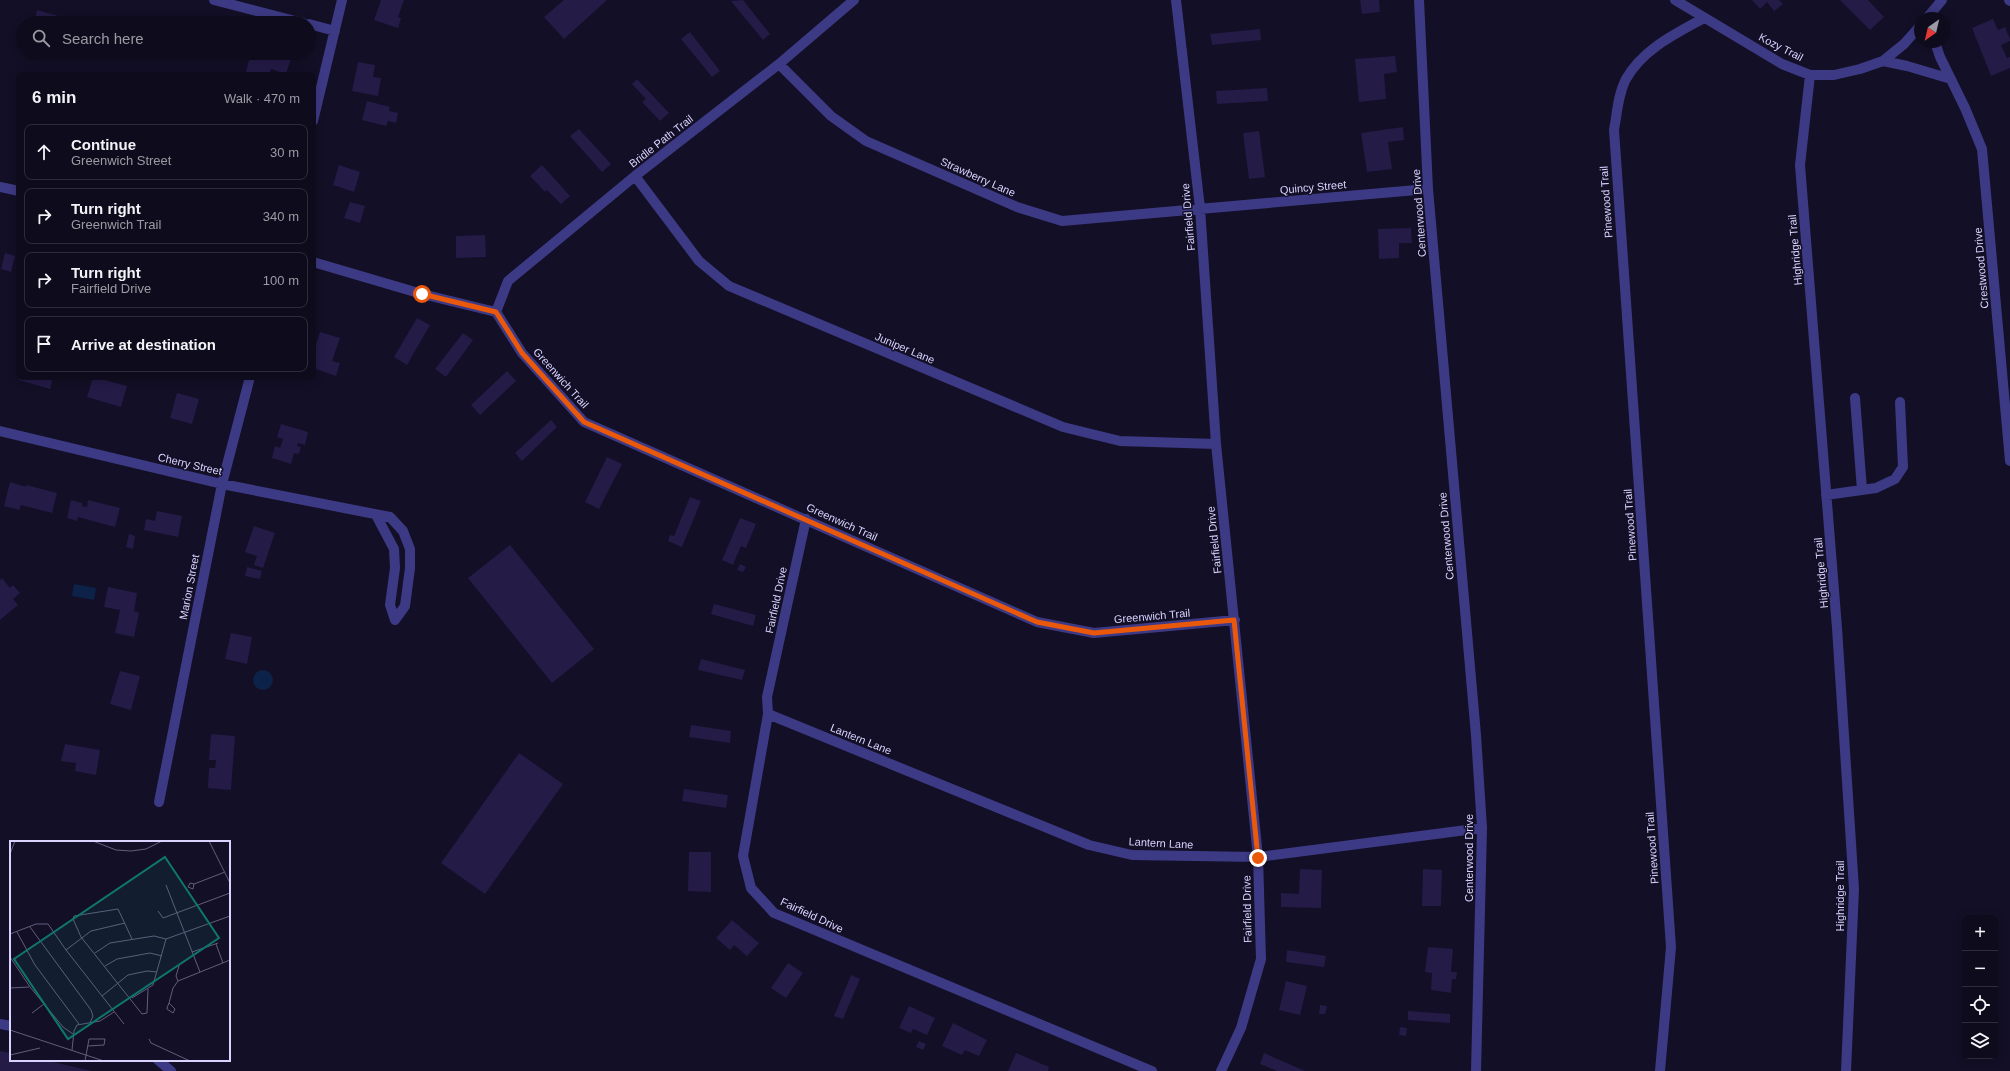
<!DOCTYPE html>
<html lang="en">
<head>
<meta charset="utf-8">
<style>
  :root { --surface:#0e0b1c; --page:#171425; --text:#f1f3f6; --muted:#9b9ba3; --line:#2e2b3b }
  body { margin:0; font-family:Helvetica,sans-serif; background:var(--page); color:var(--text) }
  .controls { position:absolute; right:12px; bottom:12px; display:grid; overflow:hidden; border-radius:8px; box-shadow:0 2px 10px #0003 }
  .controls button { width:36px; height:36px; display:grid; place-items:center; padding:0; border:0; border-bottom:1px solid var(--line); background:var(--surface); color:var(--text); font:20px sans-serif }
  .compass { position:absolute; left:1914px; top:12px; width:36px; height:36px; border-radius:50%; background:var(--surface); box-shadow:0 2px 10px #0003; rotate:214deg }
  .stop { position:absolute; width:12px; height:12px; margin:-9px; border:3px solid #ea580c; border-radius:50%; background:#fff }
  .stop.end { background:#ea580c; border-color:#fff; box-shadow:0 1px 4px #0008 }
  .list { margin:0; padding:0; list-style:none }
  h2 { display:flex; justify-content:space-between; align-items:center; height:52px; margin:0; padding:0 16px; font-size:17px }
  h2 small { font-size:13px; font-weight:400; color:var(--muted) }
  .list li { display:grid; grid-template-columns:26px 1fr auto; gap:12px; align-items:center; box-sizing:border-box; height:56px; margin:0 8px 8px; padding:0 8px; border:1px solid var(--line); border-radius:8px }
  .list b { display:block; font-size:15px; white-space:nowrap }
  .list p { margin:0; font-size:13px; white-space:nowrap; color:var(--muted) }
  .list em { font-size:13px; font-style:normal; color:var(--muted) }
  .icon { flex:none; width:22px; height:22px; fill:none; stroke:currentColor; stroke-width:2; stroke-linecap:round; stroke-linejoin:round }
  .map { position:relative; flex:none; width:2010px; height:1071px; overflow:hidden }
  .search { position:absolute; background:var(--surface); box-shadow:0 2px 10px #0003; left:16px; top:16px; width:300px; height:44px; display:flex; align-items:center; gap:10px; box-sizing:border-box; padding:0 14px; border-radius:22px; color:var(--muted); font-size:15px }
  .panel { position:absolute; background:var(--surface); box-shadow:0 2px 10px #0003; left:16px; top:72px; width:300px; height:308px; border-radius:8px }
  .map>svg:first-child { display:block }
  .water { fill:#0c2248 }
  .building { fill:#241b47 }
  .lines { fill:none; stroke-linecap:round; stroke-linejoin:round }
  .minor { stroke:#3d3a85; stroke-width:10 }
  .route { stroke:#ea580c; stroke-width:5 }
  .labels { text-anchor:middle; stroke-width:3; stroke-linejoin:round; paint-order:stroke }
  .street-label { font-size:11px; fill:#d9d4ff; stroke:#130f26 }
  .inset-road { fill:none; stroke:#625e7d; stroke-width:1 }
  .view { fill:#0f766e; fill-opacity:0.15; stroke:#0f766e; stroke-width:2 }
  .inset-edge { fill:none; stroke:#d9d4ff; stroke-width:2 }
</style>
</head>
<body>
<div class="map">
<svg width="2010" height="1071" viewBox="0 0 2010 1071">
  <rect width="100%" height="100%" fill="#130f26"/>
  <path class="water" d="M74,584L96,588L94,600L72,596Z
    M253 680a10 10 0 1 1 20 0a10 10 0 1 1-20 0Z"/>
  <path class="building" d="M381,0H404L398,17L401,18L398,28L374,20Z
    M564,0H607L564,39L544,17Z
    M743,0L770,34L763,40L731,1Z
    M1360,0H1379L1380,12L1362,14Z
    M1752,0H1779L1783,4L1774,11L1767,2L1760,9Z
    M1840,0H1868L1884,17L1870,30Z
    M37,10L62,17V21L68,23H34Z
    M1993,19L1998,30L2005,27L2010,39V41L2001,45L2007,58L2010,57V68L1991,76L1972,28Z
    M1260,29L1261,40L1212,45L1210,34Z
    M690,32L720,71L712,77L681,39Z
    M251,53H276L291,58L286,74L271,69L269,75H245Z
    M1395,56L1397,72L1384,74L1386,99L1359,102L1355,59Z
    M358,62L375,65L373,77L381,78L378,96L352,91Z
    M637,79L669,113L660,121L642,102L646,99L632,84Z
    M1267,88L1268,101L1217,104L1216,91Z
    M367,101L390,107L389,111L398,113L396,123L388,121L386,126L362,120Z
    M1403,127L1404,140L1388,142L1392,169L1367,172L1361,133Z
    M579,129L611,164L602,172L570,136Z
    M1259,131L1265,177L1249,179L1243,133Z
    M339,165L360,172L354,192L333,185Z
    M542,165L570,196L561,204L547,190L545,192L530,176Z
    M350,202L365,206L360,223L344,218Z
    M1411,228L1412,243H1399V258L1379,259L1378,229Z
    M485,235L486,257L456,258V236Z
    M5,253L15,256L11,272L1,269Z
    M417,318L430,325L407,365L394,357Z
    M320,332L340,338L332,361L340,363L336,376L313,368V354Z
    M463,333L473,340L446,377L435,369Z
    M507,371L516,381L480,415L471,405Z
    M20,377H53L50,389L19,380Z
    M93,377L127,386L121,407L87,397Z
    M177,393L199,399L192,424L170,418Z
    M551,420L557,427L522,461L515,453Z
    M281,424L308,432L305,445L298,443L297,446L301,447L299,454L294,453L291,464L272,458L275,446L280,448L283,439L277,437Z
    M607,457L622,464L599,509L585,502Z
    M10,482L26,487V485L57,493L52,513L21,505L19,510L4,506Z
    M690,497L701,501L682,547L668,541L670,535L674,536Z
    M71,500L82,503V506L87,507L88,500L120,508L115,527L78,517L77,521L67,518Z
    M157,511L182,516L178,537L144,530L146,519L155,521Z
    M740,518L756,524L746,548L741,546L733,565L722,560Z
    M254,526L275,533L263,568L254,565L257,556L245,552Z
    M129,534L135,536L133,549L126,547Z
    M510,545L594,649L552,683L468,578Z
    M740,564L746,567L743,572L737,570Z
    M247,567L262,571L260,579L245,576Z
    M2,578L10,588L13,585L20,593L13,599L18,605L0,620V580Z
    M108,587L137,593L134,611L139,613L134,637L115,633L120,610L104,607Z
    M714,604L756,615L753,626L711,614Z
    M231,633L252,637L247,664L225,659Z
    M701,659L745,670L742,680L698,670Z
    M120,671L140,676L131,710L110,704Z
    M691,725L731,731L730,743L689,737Z
    M211,734L235,736L231,790L208,788L209,768H215L216,760H209Z
    M65,744L100,750L96,775L75,771L76,763L61,761Z
    M519,753L563,784L485,894L441,863Z
    M684,789L728,795L726,808L682,801Z
    M689,852H711V892L688,891Z
    M1300,869L1322,870L1321,908L1281,907V893L1299,894Z
    M1423,869L1442,870L1441,906H1422Z
    M732,920L759,943L747,956L734,945L730,950L716,938Z
    M1428,947L1453,949L1451,972H1457L1456,979H1452L1451,993L1431,990L1432,973L1425,972Z
    M1287,950L1326,956L1324,967L1286,962Z
    M788,963L803,973L786,998L771,988Z
    M851,975L860,979L843,1019L834,1016Z
    M1286,981L1307,986L1300,1015L1279,1010Z
    M1320,1005L1327,1006L1325,1014H1319Z
    M909,1006L935,1018L927,1035L913,1029L911,1033L899,1028Z
    M1408,1011L1450,1014V1023L1408,1020Z
    M953,1023L987,1040L979,1056L965,1050L962,1055L942,1046Z
    M1400,1027L1407,1028L1406,1036L1399,1035Z
    M919,1041L926,1044L923,1050L916,1047Z
    M0,1051L11,1053V1060H44L92,1071H0Z
    M1016,1053L1049,1067L1048,1071H1008Z
    M1264,1053L1305,1071H1277L1260,1064Z"/>
  <g class="lines">
    <path class="minor" d="M214,0L303,23
      M1176,0L1200,208L1216,444L1258,857L1261,959L1241,1028L1221,1071
      M1419,0L1428,189L1476,735L1482,828L1476,1071
      M1675,0L1782,64L1810,75H1834L1860,69L1883,61L1904,44L1920,26
      M2009,0L2010,1
      M1927,18L1942,0
      M309,24L335,31
      M1935,42L1940,57L1965,108L1982,149L2010,461
      M1883,61L1907,66L1951,79
      M779,64L831,116L866,141L1017,207L1062,221L1428,189
      M1810,75L1800,165L1837,628L1854,889L1846,1071
      M313,121L342,0
      M635,176L699,261L729,286L1063,427L1120,441L1216,444
      M0,187L19,191
      M313,262L422,294L496,312
      M496,312L522,353L584,422L1037,622L1094,633L1235,620
      M496,312L508,281L635,176L779,64L854,0
      M1855,398L1862,490
      M0,431L222,484L390,517L403,531L410,549V568L405,606L395,620
      M1826,495L1876,488L1895,479L1903,467L1900,402
      M376,515L394,549L395,568L390,605L395,620
      M806,519L767,697L768,714L743,856L751,888L774,913L1152,1071
      M768,714L1089,845L1132,855L1258,857L1482,828
      M159,802L222,484L250,377
      M0,1024L11,1026
      M158,1060L171,1071
      M1660,1071L1671,947L1614,130C1617,114 1618,94 1626,79C1643,49 1675,34 1704,18"/>
  </g>
  <g class="lines">
    <path class="route" d="M422,294L496,312L522,353L584,422L1037,622L1094,633L1234,620L1258,858"/>
  </g>
  <g class="labels">
    <g class="street-label">
      <text transform="translate(1781 47) rotate(27)" y="4">Kozy Trail</text>
      <text transform="translate(661 141) rotate(-38)" y="4">Bridle Path Trail</text>
      <text transform="translate(978 177) rotate(24)" y="4">Strawberry Lane</text>
      <text transform="translate(1313 187) rotate(-5)" y="4">Quincy Street</text>
      <text transform="translate(1606 202) rotate(-94)" y="4">Pinewood Trail</text>
      <text transform="translate(1419 213) rotate(-94)" y="4">Centerwood Drive</text>
      <text transform="translate(1188 217) rotate(-95)" y="4">Fairfield Drive</text>
      <text transform="translate(1795 250) rotate(-95)" y="4">Highridge Trail</text>
      <text transform="translate(1981 268) rotate(-95)" y="4">Crestwood Drive</text>
      <text transform="translate(905 348) rotate(23)" y="4">Juniper Lane</text>
      <text transform="translate(561 378) rotate(48)" y="4">Greenwich Trail</text>
      <text transform="translate(190 464) rotate(13)" y="4">Cherry Street</text>
      <text transform="translate(842 522) rotate(24)" y="4">Greenwich Trail</text>
      <text transform="translate(1630 525) rotate(-94)" y="4">Pinewood Trail</text>
      <text transform="translate(1446 536) rotate(-95)" y="4">Centerwood Drive</text>
      <text transform="translate(1214 540) rotate(-96)" y="4">Fairfield Drive</text>
      <text transform="translate(1821 573) rotate(-95)" y="4">Highridge Trail</text>
      <text transform="translate(189 587) rotate(-79)" y="4">Marion Street</text>
      <text transform="translate(776 600) rotate(-78)" y="4">Fairfield Drive</text>
      <text transform="translate(1152 616) rotate(-5)" y="4">Greenwich Trail</text>
      <text transform="translate(861 739) rotate(22)" y="4">Lantern Lane</text>
      <text transform="translate(1161 843) rotate(3)" y="4">Lantern Lane</text>
      <text transform="translate(1652 848) rotate(-94)" y="4">Pinewood Trail</text>
      <text transform="translate(1469 858) rotate(-90)" y="4">Centerwood Drive</text>
      <text transform="translate(1840 896) rotate(-90)" y="4">Highridge Trail</text>
      <text transform="translate(1247 909) rotate(-91)" y="4">Fairfield Drive</text>
      <text transform="translate(812 915) rotate(25)" y="4">Fairfield Drive</text>
    </g>
  </g>
  <g transform="translate(10 841)">
    <rect width="220" height="220" fill="#130f26"/>
    <path class="inset-road" d="M83,0L106,9L121,10L136,8L152,0M199,0L220,42M0,13L5,0M184,43L183,48L178,46L180,42L184,43L215,31M156,44L190,131M148,70L153,77L220,52M20,86L81,169L83,175L80,182M7,91L25,124L69,183M0,93L26,83H38L56,109L114,183M122,98L108,68L64,75L63,78L71,96L132,173L137,172L138,148M156,98L220,75M206,103L213,122M56,109L81,90L115,82M182,111L208,102M85,112L100,102L144,95L156,98M0,116L20,146L53,186L63,193M95,125L107,118L140,112L152,115M168,140L166,135L169,125M0,147L19,146M92,155L118,134L137,130L147,131M122,157L143,144L156,98M159,162L165,168L163,172L157,168V167L159,162L163,147L168,140L220,119M22,172L34,163M0,189L94,220M139,198L141,202L180,220M62,209L64,190L67,184L90,180L104,171M0,214L30,207M75,220L79,198H95L94,204L78,205"/>
    <path class="view" d="M155,16L209,97L58,198L4,118Z"/>
    <rect width="220" height="220" class="inset-edge"/>
  </g>
</svg>
<div class="controls">
<button>+</button>
<button>−</button>
<button><svg class="icon" aria-label="locate" viewBox="0 0 24 24"><circle cx="12" cy="12" r="6"/><path d="M12 2v4M12 18v4M2 12h4M18 12h4"/></svg></button>
<button><svg class="icon" aria-label="layers" viewBox="0 0 24 24"><path d="M12 4l9 5-9 5-9-5zM3 14l9 5 9-5"/></svg></button>
</div>
<svg class="compass" viewBox="-18 -18 36 36"><path d="M0-13l5 13h-10z" fill="#e53935"/><path d="M0 13l5-13h-10z" fill="#9b9ba3"/></svg>
<div class="stop" style="left:422px;top:294px"></div>
<div class="stop end" style="left:1258px;top:858px"></div>
<div class="search"><svg class="icon" aria-label="search" viewBox="0 0 24 24"><circle cx="10" cy="10" r="6"/><path d="M15 15l6 6"/></svg>Search here</div>
<section class="panel">
<h2>6 min<small>Walk · 470 m</small></h2>
<ul class="list">
<li><svg class="icon" aria-label="ahead" viewBox="0 0 24 24"><path d="M12 20V5M6 11l6-6 6 6"/></svg><div><b>Continue</b><p>Greenwich Street</p></div><em>30 m</em></li>
<li><svg class="icon" aria-label="right" viewBox="0 0 24 24"><path d="M7 20v-9h11M14 6l5 5-5 5"/></svg><div><b>Turn right</b><p>Greenwich Trail</p></div><em>340 m</em></li>
<li><svg class="icon" aria-label="right" viewBox="0 0 24 24"><path d="M7 20v-9h11M14 6l5 5-5 5"/></svg><div><b>Turn right</b><p>Fairfield Drive</p></div><em>100 m</em></li>
<li><svg class="icon" aria-label="arrive" viewBox="0 0 24 24"><path d="M6 21V4h12l-3 4 3 4H6"/></svg><div><b>Arrive at destination</b></div></li>
</ul>
</section>
</div>
</body>
</html>
